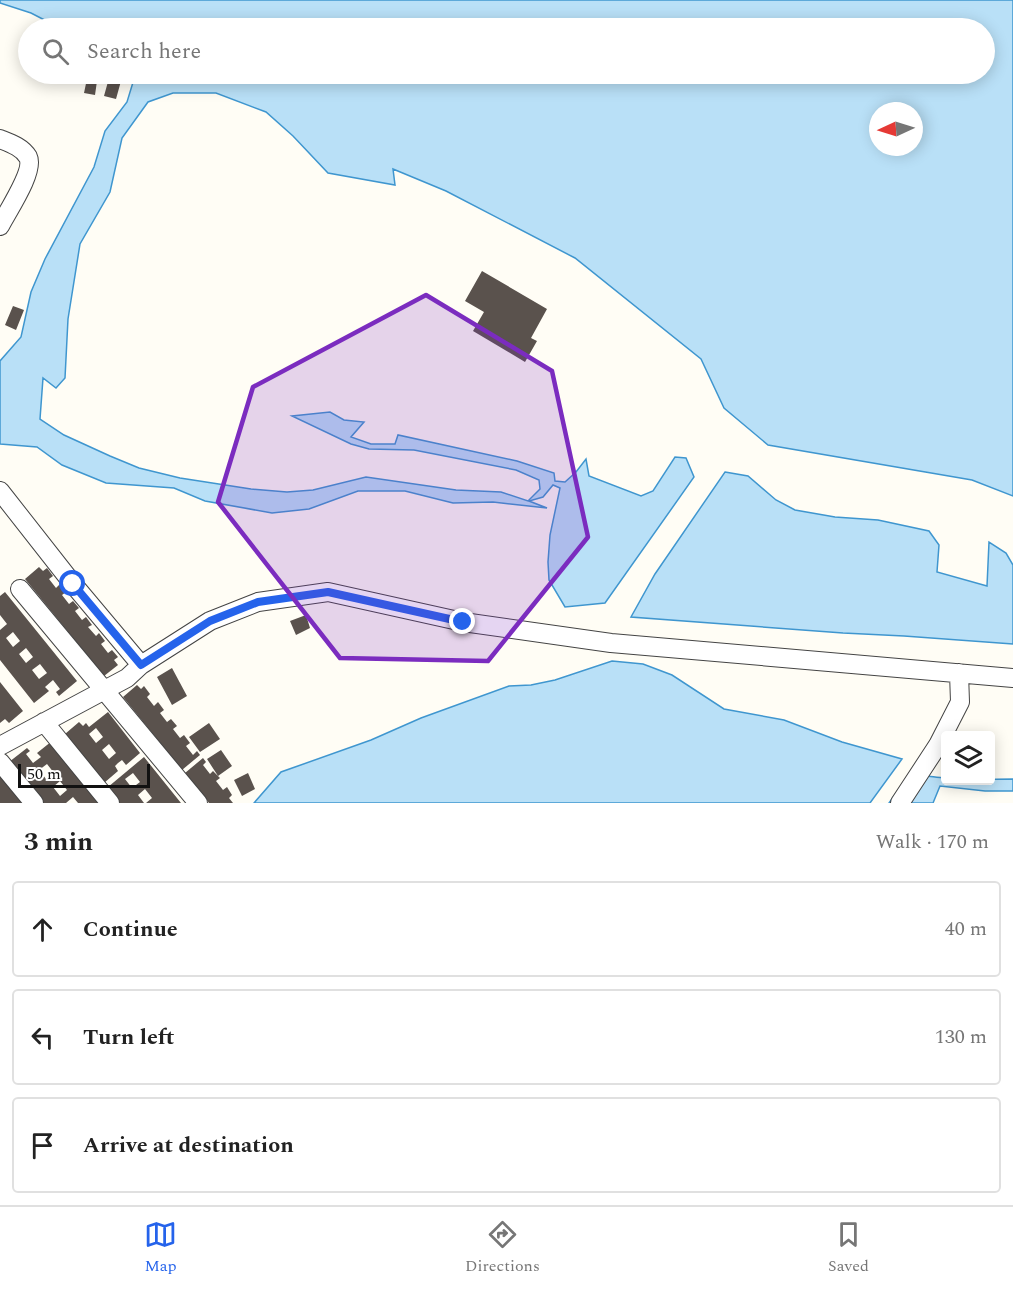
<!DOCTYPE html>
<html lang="en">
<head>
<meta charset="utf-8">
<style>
  :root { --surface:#fff; --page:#f2f2f2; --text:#222; --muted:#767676; --line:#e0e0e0; --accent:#2563eb }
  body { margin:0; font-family:Spectral,serif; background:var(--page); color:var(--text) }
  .controls { position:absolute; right:18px; bottom:18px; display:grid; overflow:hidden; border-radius:6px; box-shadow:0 3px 15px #0003 }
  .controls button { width:54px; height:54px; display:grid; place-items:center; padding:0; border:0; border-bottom:2px solid var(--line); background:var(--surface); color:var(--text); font:30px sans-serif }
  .compass { position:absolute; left:869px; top:102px; width:54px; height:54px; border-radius:50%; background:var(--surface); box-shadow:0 3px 15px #0003; rotate:266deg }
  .scale { position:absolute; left:18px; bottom:15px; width:132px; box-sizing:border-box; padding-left:6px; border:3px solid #111; border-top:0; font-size:16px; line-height:21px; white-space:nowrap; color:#111; -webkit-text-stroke:4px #fff; paint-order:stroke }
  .stop { position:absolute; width:18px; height:18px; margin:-14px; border:4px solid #2563eb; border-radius:50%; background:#fff }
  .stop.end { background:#2563eb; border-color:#fff; box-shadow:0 2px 6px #0008 }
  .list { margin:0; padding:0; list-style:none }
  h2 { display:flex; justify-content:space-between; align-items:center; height:78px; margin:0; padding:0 24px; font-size:26px }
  h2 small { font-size:20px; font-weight:400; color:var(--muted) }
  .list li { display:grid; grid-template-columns:39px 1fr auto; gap:18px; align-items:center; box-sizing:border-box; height:96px; margin:0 12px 12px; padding:0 12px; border:2px solid var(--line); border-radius:6px }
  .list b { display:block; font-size:22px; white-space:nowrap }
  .list em { font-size:20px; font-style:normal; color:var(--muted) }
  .icon { flex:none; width:33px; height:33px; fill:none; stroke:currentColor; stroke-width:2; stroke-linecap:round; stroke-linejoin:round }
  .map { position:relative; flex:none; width:1013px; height:803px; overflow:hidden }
  .search { position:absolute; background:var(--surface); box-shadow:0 3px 15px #0003; left:18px; right:18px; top:18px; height:66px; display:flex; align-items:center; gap:15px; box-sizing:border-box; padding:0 21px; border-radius:33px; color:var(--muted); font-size:22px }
  .sheet { height:402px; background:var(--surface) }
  nav { display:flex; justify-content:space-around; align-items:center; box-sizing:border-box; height:84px; border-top:2px solid var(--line); background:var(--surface); font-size:16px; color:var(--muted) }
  nav a { display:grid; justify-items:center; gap:3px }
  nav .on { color:var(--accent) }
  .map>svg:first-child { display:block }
  .water { fill:#b9e0f7; stroke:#3f96cf; stroke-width:1.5; fill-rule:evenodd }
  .building { fill:#5a524d; fill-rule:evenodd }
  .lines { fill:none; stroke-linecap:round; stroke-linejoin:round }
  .minor-casing { stroke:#444; stroke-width:20 }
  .minor { stroke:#fff; stroke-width:18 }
  .route { stroke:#2563eb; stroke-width:8 }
  .marked { fill:#7b2cbf; fill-opacity:0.2; stroke:#7b2cbf; stroke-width:4.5; stroke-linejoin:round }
</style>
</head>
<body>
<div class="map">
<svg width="1013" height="803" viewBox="0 0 1013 803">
  <rect width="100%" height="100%" fill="#fffdf5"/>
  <path class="water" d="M0,0H1013V496L972,480L768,445L724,408L701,359L575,258L446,191L393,169L395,185L328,173L293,136L266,112L216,93H173L148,102L122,138L110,192L80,244L68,319L65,378L56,388L43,378L40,419L64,435L110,456L139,468L180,478L251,489L287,492L313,490L366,477L456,490L501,492L528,501L540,489L539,480L516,470L414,450L369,449L351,444L292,416L330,412L344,420L364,422L351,437L371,444H395L398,435L517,461L554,473L555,481L565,482L576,472L586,459L589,476L641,496L653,491L675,457L686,458L694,477L605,603L565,607L549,580L548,562L550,535L560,488L553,485L543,497L529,501L547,508L493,502L453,503L405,491H358L309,509L272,513L205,501L174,488L106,483L62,465L37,447L0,444V361L21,337L31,292L45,259L94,167L105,131L127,102L134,79L127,74H984V28H60L31,13L0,3ZM878,111H914V147H878Z
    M725,472L748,476L776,500L795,510L835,517L878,520L929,531L939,545L937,572L987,586L989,542L1006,553L1013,565V644L904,636L843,633L631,617L655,574Z
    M612,661L643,664L672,675L724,709L784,720L842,742L902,759L870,803H254L281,772L371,740L421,718L509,686L531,685L555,680Z
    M909,775C922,775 933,777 945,778L946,780L1013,779V791H985L940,786L933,803H889Z"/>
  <path class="building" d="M88,74H98L95,95L84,93Z
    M109,78L121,81L116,99L104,96Z
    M482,271L547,309L531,338L537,341L525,362L473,331L484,312L465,301Z
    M13,306L24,310L16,330L5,325Z
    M39,567L43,571L47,568L53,576L49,579L56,588L60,584L66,592L62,595L69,604L73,601L79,608L75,611L82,620L86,617L92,625L88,627L96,636L99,633L105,641L101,644L108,653L112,650L118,657L114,660L118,665L104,676L25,579Z
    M5,592L77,681L59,696L56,692L60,689L53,680L45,687L49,691L34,703L0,660V630L7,624L0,615V596ZM13,632L20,641L13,647L6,638ZM26,648L33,657L26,663L19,654ZM40,664L47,673L39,679L32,670Z
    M306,615L310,628L296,635L290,621Z
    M172,668L187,696L172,705L157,677Z
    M0,682L23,711L9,723L5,719L0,723Z
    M137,685L141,689L144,686L150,694L147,697L154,706L158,702L164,710L160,713L167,722L171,719L177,726L173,729L180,738L184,735L190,743L186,746L193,755L197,751L200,755L182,770L123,697Z
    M108,712L140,753L126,765L122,760L118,763L115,766L118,771L104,783L65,734L79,722L83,726L86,723L89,727ZM96,728L103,737L96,743L89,734ZM109,744L116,753L109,759L102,750Z
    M209,723L220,739L200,752L189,737Z
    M52,741L102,803H78L73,797L66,803H42L9,762L27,748L30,751L26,754L33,763L41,757L37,753ZM47,764L54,773L46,779L39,770ZM60,781L67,790L60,796L53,787Z
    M221,750L232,766L218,776L207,759Z
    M144,757L181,803H146L152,798L145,789L138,795L144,803H120L108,787ZM133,773L140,782L132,788L125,779Z
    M203,758L206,762L203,765L210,774L213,771L220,778L216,781L223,790L227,787L232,795L229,798L233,803H209L185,773Z
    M248,773L255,789L242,796L234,780Z
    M0,774L23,803H0Z"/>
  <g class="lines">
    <defs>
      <path id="minor" d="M0,139C10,143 22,147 28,157C35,171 7,212 0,226
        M0,491L73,584L141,665
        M20,589L198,803
        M44,722L110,803
        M0,746L127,678L141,665L210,621L258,602L328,592L463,622L611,643L1013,678
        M0,762L34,803
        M900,803L938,745L960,702L959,673"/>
    </defs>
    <use href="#minor" class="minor-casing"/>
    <use href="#minor" class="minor"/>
  </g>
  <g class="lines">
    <path class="route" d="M73,584L141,665L210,621L258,602L328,592L463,622"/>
  </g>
  <path class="marked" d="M426,295L552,371L588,537L488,661L340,658L218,502L253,387Z"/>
</svg>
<div class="controls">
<button><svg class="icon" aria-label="layers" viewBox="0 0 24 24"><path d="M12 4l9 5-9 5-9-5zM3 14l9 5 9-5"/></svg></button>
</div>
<svg class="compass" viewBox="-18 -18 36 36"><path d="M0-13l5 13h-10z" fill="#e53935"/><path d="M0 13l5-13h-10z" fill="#767676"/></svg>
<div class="scale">50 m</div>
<div class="stop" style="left:73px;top:584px"></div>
<div class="stop end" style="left:463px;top:622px"></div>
<div class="search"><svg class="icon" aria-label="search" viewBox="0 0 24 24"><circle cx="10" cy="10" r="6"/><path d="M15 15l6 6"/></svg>Search here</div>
</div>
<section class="sheet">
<h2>3 min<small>Walk · 170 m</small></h2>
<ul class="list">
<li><svg class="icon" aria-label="ahead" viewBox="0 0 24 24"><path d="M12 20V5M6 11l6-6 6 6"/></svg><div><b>Continue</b></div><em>40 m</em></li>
<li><svg class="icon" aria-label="left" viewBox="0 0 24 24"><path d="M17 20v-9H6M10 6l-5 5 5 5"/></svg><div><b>Turn left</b></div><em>130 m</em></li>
<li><svg class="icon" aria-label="arrive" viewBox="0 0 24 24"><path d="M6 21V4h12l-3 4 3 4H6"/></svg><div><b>Arrive at destination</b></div></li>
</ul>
</section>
<nav>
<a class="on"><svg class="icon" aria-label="map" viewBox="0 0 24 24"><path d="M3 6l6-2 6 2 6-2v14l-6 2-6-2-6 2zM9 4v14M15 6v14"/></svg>Map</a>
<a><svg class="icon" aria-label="directions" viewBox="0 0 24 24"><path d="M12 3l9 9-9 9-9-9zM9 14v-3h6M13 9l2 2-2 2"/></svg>Directions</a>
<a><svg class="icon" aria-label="saved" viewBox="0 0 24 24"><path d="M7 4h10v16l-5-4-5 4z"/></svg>Saved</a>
</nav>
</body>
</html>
